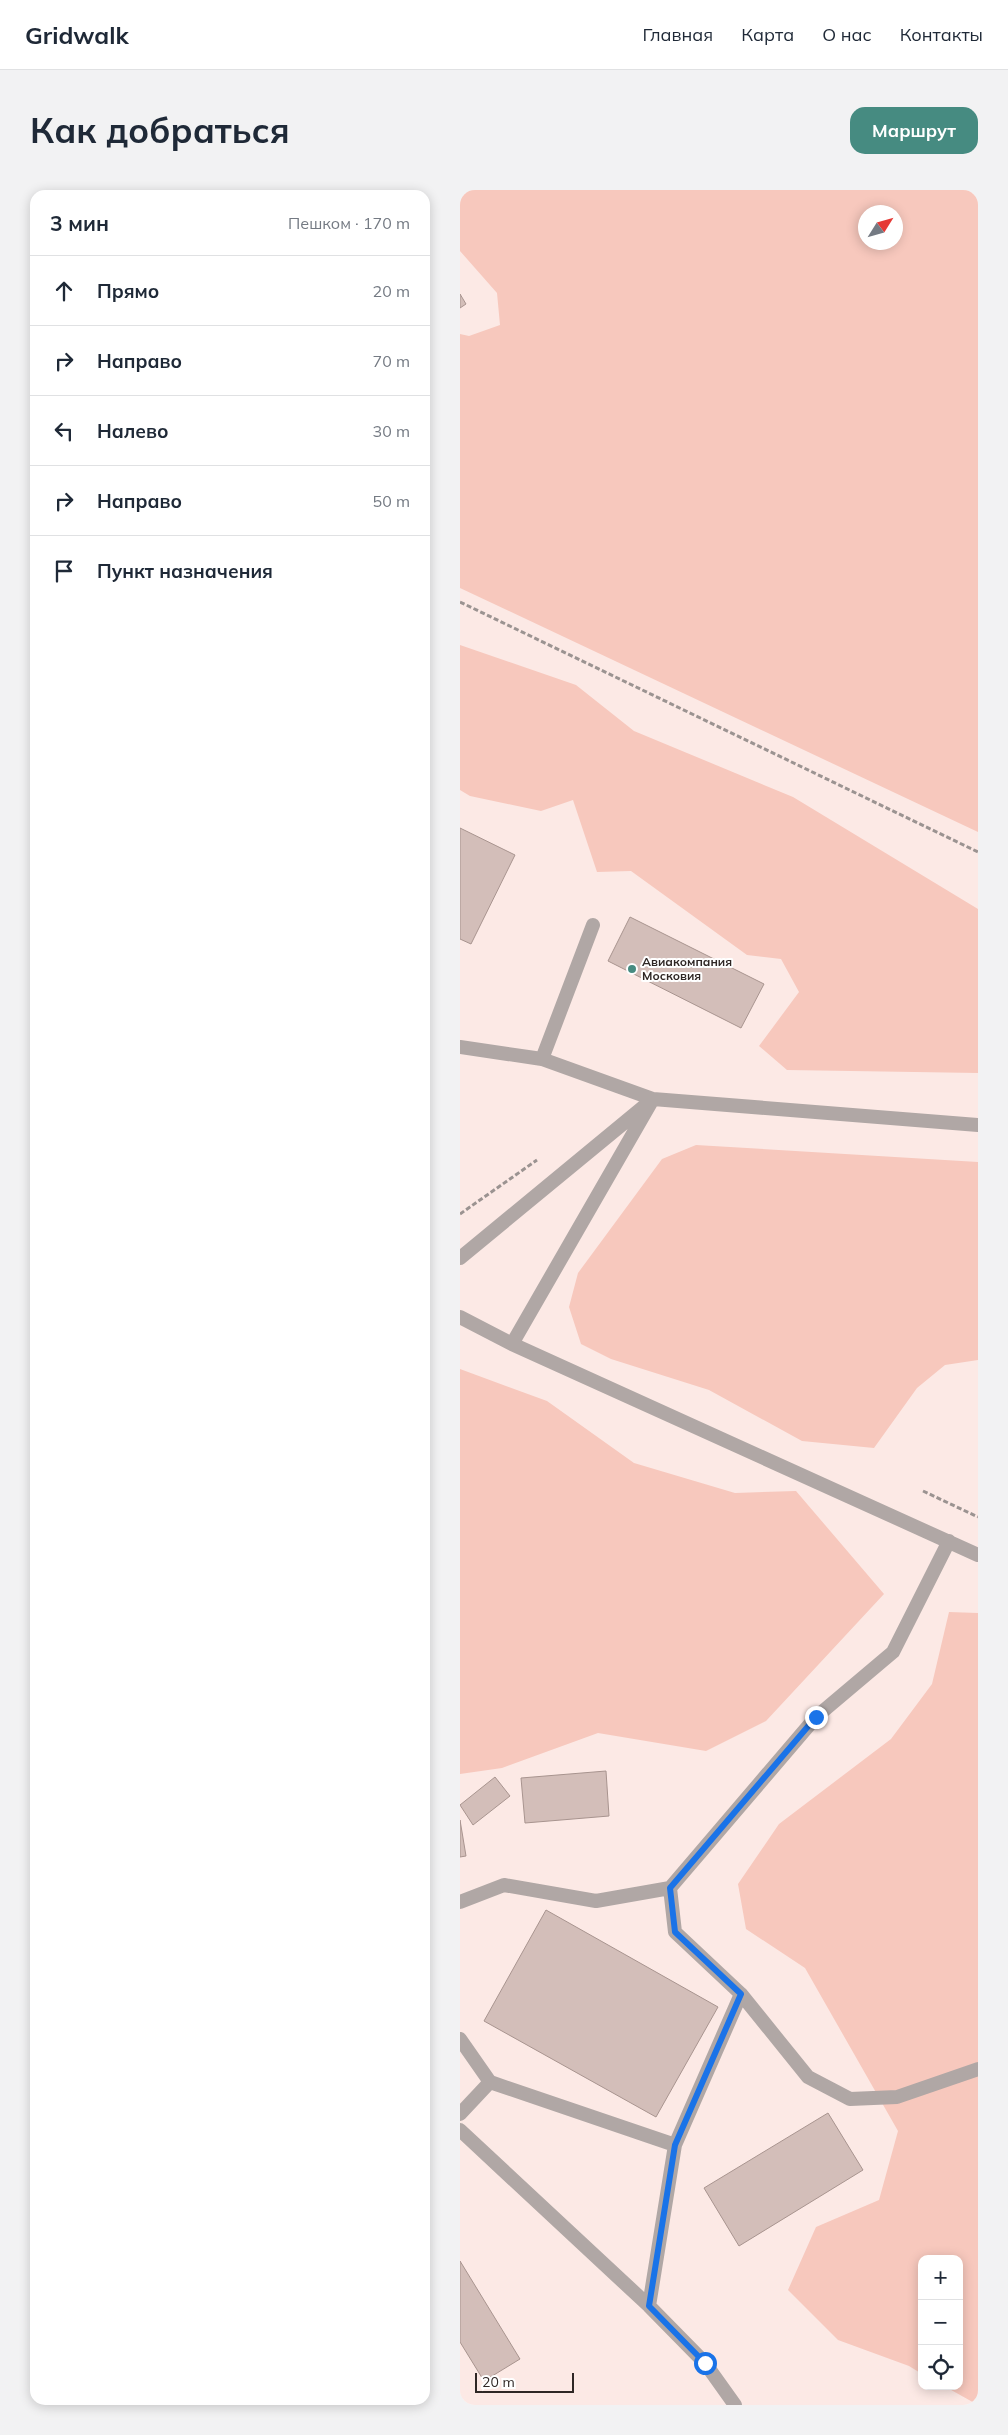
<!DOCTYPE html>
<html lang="ru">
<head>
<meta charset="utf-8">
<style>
  :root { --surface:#fff; --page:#f2f2f3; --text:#1f2937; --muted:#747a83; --line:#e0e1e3; --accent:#468b81 }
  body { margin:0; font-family:Mulish,sans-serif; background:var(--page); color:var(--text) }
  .controls { position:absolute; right:15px; bottom:15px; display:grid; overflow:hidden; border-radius:10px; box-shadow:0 2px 12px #0003 }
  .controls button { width:45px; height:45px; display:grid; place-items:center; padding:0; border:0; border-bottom:1px solid var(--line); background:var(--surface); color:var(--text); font:25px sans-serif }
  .compass { position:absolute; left:398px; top:15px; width:45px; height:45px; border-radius:50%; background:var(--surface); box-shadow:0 2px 12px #0003; rotate:53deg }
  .scale { position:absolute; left:15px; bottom:12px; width:99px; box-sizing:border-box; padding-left:5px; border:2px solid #2f2725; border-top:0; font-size:14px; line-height:18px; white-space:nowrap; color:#2f2725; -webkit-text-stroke:4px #fff; paint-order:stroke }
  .stop { position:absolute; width:15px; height:15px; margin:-11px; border:4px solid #1a73e8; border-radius:50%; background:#fff }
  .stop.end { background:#1a73e8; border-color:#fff; box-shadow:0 1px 5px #0008 }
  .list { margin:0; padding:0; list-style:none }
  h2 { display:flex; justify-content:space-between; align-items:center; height:65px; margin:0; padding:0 20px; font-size:21px }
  h2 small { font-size:16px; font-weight:400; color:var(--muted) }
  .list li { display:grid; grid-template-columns:32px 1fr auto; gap:15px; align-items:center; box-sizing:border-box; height:70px; padding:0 20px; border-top:1px solid var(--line) }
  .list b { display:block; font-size:19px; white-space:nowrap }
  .list em { font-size:16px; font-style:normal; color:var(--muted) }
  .icon { flex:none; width:28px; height:28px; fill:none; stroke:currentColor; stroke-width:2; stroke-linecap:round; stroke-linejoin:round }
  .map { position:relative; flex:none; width:518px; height:2215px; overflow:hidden; border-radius:15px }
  header { display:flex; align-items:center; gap:30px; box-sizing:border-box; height:70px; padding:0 25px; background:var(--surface); border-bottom:1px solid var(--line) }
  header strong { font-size:24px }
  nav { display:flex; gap:28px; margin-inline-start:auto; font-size:18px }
  .intro { display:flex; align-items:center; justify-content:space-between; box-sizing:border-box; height:120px; padding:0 30px }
  h1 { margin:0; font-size:35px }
  .button { padding:12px 22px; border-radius:15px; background:var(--accent); color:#fff; font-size:18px; font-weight:700 }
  main { display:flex; gap:30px; padding:0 30px }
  aside { flex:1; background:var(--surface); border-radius:15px; box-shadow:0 2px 12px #0003 }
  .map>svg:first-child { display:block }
  .built { fill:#fce9e5; fill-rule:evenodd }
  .green { fill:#f7c8bd; fill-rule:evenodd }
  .building { fill:#d3beb9; stroke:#a8948f }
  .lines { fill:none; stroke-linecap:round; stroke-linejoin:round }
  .path { stroke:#9b9391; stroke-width:3; stroke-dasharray:5 2.5; stroke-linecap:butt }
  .service { stroke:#b0a7a5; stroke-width:14 }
  .route { stroke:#1a73e8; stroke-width:6 }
  .poi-dot { fill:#468b81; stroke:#fff; stroke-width:2 }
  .labels { text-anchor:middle; stroke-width:4; stroke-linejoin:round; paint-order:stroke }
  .poi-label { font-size:12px; font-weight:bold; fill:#2f2725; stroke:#fff; text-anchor:start }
</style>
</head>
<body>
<header>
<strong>Gridwalk</strong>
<nav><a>Главная</a><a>Карта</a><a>О нас</a><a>Контакты</a></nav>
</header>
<div class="intro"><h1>Как добраться</h1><a class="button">Маршрут</a></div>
<main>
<aside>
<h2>3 мин<small>Пешком · 170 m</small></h2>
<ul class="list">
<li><svg class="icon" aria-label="ahead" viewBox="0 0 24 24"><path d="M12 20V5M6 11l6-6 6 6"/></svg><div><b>Прямо</b></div><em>20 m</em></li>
<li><svg class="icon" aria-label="right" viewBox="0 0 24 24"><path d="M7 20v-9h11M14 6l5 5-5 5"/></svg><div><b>Направо</b></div><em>70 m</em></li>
<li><svg class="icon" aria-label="left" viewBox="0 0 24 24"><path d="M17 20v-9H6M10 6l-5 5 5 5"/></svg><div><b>Налево</b></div><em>30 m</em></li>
<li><svg class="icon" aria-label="right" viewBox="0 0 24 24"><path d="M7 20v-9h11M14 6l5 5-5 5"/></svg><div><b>Направо</b></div><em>50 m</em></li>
<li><svg class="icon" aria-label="arrive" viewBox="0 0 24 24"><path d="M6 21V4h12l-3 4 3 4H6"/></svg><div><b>Пункт назначения</b></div></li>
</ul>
</aside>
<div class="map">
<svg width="518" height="2215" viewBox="0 0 518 2215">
  <rect width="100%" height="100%" fill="#fef5f3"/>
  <path class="built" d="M0,0H518V2215H0ZM406,22H436V52H406ZM462,2069H499V2196H462Z"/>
  <path class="green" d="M0,0H518V642L0,398V144L9,146L40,135L37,103L0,61ZM436,22V52H406V22Z
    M0,455L116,495L174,541L333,607L518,719V883L327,880L299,856L339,802L321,769L287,765L171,681L137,682L113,610L81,621L10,606L0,600Z
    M236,955L518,972V1170L485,1175L457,1198L414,1258L342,1251L249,1200L151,1169L121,1154L109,1117L118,1083L202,969Z
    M0,1179L87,1211L174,1273L275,1303L336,1301L424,1404L306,1531L246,1561L138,1543L42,1578L0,1584Z
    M489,1422L518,1423V2215L484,2196H499V2069H462V2184L449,2176L378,2150L328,2100L356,2037L419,2010L438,1941L345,1778L286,1739L278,1694L319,1634L431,1549L472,1494Z"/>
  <path class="building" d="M0,104L6,114L0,118Z
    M0,638L55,665L11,754L0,749Z
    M170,727L304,794L281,838L148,771Z
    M146,1581L149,1626L65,1633L61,1588Z
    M35,1587L50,1606L13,1635L0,1615Z
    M0,1630L6,1666L0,1667Z
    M86,1720L258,1817L196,1927L24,1831Z
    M368,1923L403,1980L279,2056L244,1998Z
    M0,2071L60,2169L24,2191L0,2152Z"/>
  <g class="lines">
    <path class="path" d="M0,412L518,662
      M0,1024L77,970
      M463,1301L518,1327"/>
    <path class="service" d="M0,857L82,869L193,909L52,1154
      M82,869L133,735
      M0,1068L193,909L518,935
      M0,1127L52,1154L518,1365
      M489,1351L433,1462L356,1527L210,1698L215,1742L281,1804L348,1887L390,1909L437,1907L518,1879
      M0,1712L44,1695L136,1711L210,1698
      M0,1849L30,1892L215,1955L189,2116
      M0,1924L30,1892
      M0,1940L189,2116L245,2173L275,2215
      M215,1955L281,1804"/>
  </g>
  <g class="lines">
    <path class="route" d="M245,2173L189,2116L215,1955L281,1804L215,1742L210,1698L356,1527"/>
  </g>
  <circle class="poi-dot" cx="172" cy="779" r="5"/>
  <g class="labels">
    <g class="poi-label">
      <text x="182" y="776">Авиакомпания<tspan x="182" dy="14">Московия</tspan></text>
    </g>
  </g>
</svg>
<div class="controls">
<button>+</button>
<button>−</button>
<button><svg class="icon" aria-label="locate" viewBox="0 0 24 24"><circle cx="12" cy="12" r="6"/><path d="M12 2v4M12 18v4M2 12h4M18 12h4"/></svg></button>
</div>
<svg class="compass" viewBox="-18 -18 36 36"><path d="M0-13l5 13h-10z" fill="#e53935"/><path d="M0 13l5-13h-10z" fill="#747a83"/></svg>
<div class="scale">20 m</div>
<div class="stop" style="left:245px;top:2173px"></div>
<div class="stop end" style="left:356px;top:1527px"></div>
</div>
</main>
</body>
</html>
